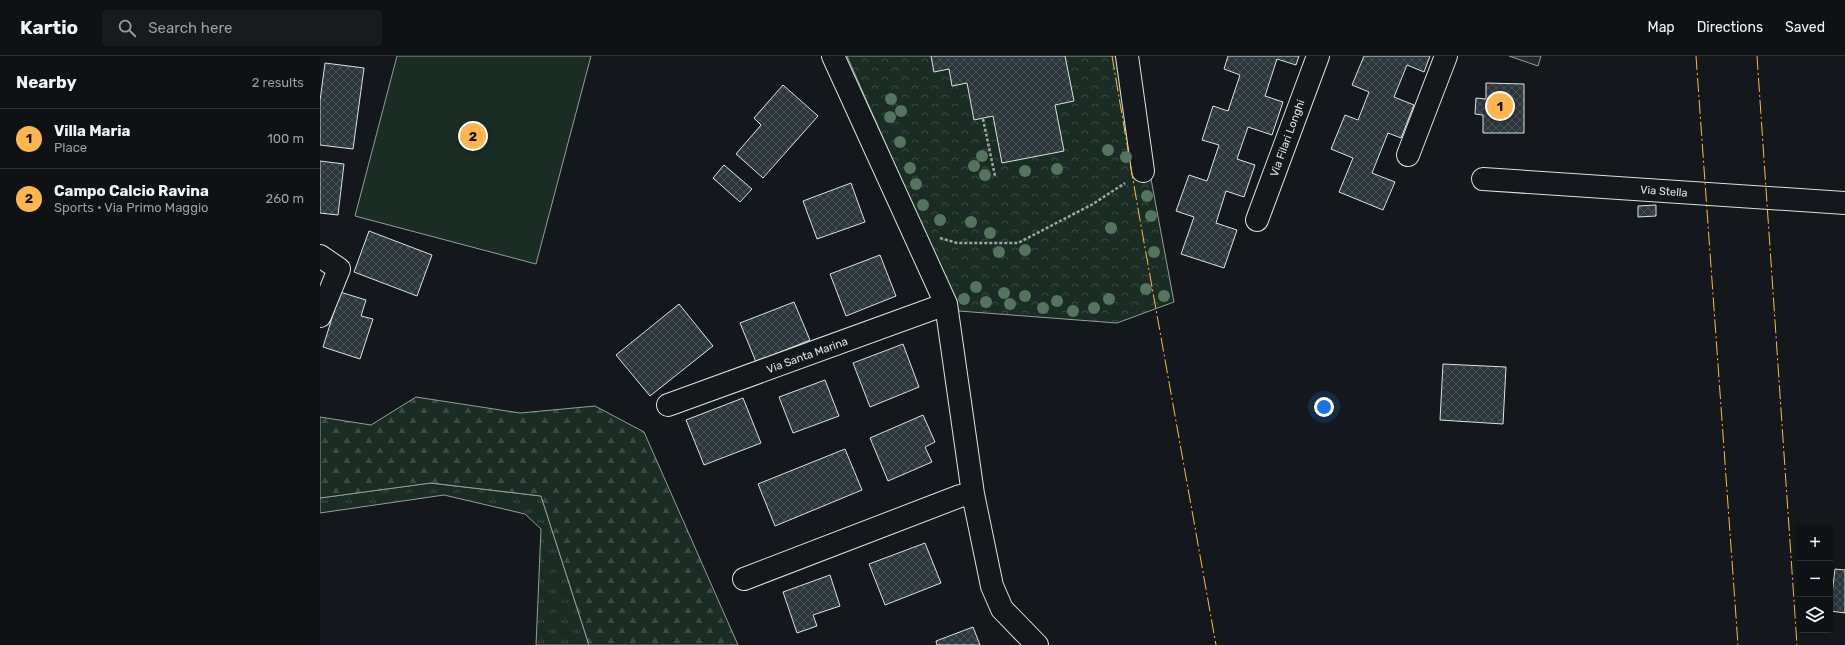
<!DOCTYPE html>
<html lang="en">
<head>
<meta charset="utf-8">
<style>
  :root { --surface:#0f1215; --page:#181b1e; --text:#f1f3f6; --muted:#9b9ea0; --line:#2f3234; --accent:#ffb74d }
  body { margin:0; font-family:Rubik,sans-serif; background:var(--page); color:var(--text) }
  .controls { position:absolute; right:12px; bottom:12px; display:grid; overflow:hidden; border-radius:4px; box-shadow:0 2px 6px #0003 }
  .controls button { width:36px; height:36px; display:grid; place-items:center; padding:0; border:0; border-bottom:1px solid var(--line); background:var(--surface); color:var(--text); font:20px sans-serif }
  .you { position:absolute; left:1004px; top:351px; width:14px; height:14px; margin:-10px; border:3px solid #fff; border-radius:50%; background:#1a73e8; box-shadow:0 0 0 6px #1a73e833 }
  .badge { display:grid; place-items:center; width:26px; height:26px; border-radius:50%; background:var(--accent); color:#111; font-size:13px; font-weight:700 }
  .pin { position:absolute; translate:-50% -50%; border:2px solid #fff; box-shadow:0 1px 4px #0006 }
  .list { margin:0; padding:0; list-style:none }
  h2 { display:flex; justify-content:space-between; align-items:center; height:52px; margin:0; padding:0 16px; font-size:17px }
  h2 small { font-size:13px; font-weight:400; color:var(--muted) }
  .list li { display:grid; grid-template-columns:26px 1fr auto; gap:12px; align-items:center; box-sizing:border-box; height:60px; padding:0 16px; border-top:1px solid var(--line) }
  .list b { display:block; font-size:15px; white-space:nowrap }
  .list p { margin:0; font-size:13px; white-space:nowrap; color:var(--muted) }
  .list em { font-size:13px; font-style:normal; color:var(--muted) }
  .icon { flex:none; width:22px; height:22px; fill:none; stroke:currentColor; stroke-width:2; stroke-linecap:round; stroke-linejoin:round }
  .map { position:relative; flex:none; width:1525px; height:589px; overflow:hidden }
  header { display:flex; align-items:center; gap:24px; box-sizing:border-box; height:56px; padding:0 20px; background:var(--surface); border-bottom:1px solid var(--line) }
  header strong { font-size:19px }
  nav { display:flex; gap:22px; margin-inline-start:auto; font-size:14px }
  .search { width:280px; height:36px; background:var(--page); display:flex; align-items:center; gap:10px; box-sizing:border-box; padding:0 14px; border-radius:4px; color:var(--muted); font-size:15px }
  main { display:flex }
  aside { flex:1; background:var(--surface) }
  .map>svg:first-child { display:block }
  .grass { fill:url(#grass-tufts); stroke:#939e99 }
  .forest { fill:url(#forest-firs); stroke:#939e99 }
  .park { fill:url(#park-crowns); stroke:#939e99 }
  .pitch { fill:#1a2d24; stroke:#939e99 }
  .parking { fill:#24282b; stroke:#939e99 }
  .building { fill:url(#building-cross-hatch); stroke:#d8e6dc }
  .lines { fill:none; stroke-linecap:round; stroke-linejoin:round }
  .minor-casing { stroke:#d8e6dc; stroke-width:24 }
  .path { stroke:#9da8a2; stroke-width:2.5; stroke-dasharray:3 2; stroke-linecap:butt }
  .minor { stroke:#14181c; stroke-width:22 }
  .power { stroke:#ffb74d; stroke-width:1; stroke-dasharray:14 3 2 3; stroke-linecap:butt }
  .tree { fill:#55745f }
  .labels { text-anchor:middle; stroke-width:3; stroke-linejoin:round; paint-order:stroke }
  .street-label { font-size:11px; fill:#d8e6dc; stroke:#14181c }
</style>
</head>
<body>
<header>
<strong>Kartio</strong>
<div class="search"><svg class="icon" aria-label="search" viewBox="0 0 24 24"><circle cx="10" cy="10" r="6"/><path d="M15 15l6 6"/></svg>Search here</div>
<nav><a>Map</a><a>Directions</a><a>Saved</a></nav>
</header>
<main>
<aside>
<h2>Nearby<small>2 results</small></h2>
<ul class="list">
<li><span class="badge">1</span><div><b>Villa Maria</b><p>Place</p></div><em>100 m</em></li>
<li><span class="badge">2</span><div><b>Campo Calcio Ravina</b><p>Sports · Via Primo Maggio</p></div><em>260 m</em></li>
</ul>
</aside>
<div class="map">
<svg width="1525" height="589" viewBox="0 0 1525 589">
  <defs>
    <pattern id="grass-tufts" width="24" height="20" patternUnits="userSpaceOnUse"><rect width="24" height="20" fill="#1a2d24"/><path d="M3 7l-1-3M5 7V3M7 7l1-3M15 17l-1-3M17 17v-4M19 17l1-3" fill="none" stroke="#3b4b43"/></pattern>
    <pattern id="forest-firs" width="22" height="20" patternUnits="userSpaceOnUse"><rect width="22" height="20" fill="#1a2d24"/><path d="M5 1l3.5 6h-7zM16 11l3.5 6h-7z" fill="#3b4b43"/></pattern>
    <pattern id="park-crowns" width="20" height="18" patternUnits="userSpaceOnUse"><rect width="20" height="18" fill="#1a2d24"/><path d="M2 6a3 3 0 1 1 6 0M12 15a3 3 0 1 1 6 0" fill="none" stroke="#3b4b43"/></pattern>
    <pattern id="building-cross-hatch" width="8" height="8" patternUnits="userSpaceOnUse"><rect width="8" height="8" fill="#2c363c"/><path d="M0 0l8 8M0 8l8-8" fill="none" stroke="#4a5358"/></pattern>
  </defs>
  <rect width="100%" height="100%" fill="#14181c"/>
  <path class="grass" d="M110,427L221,440L269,589H216L221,473L205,458L124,439L0,457V442Z"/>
  <path class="forest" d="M96,341L200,357L275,350L324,376L418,589H269L221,440L111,427L0,442V361L51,369Z"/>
  <path class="park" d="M527,0H808L854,246L797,267L639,255Z"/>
  <path class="pitch" d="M77,0H271L216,208L35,160Z"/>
  <path class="parking" d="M1189,0H1221L1218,10Z"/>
  <path class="building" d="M611,0H745L754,45L735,49L744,95L682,107L673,60L654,64L647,27L632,30L629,13L614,16Z
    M908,0H979L976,9L957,3L945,40L963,46L952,79L928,71L917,103L935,109L924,141L906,135L896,167L917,174L904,212L861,198L874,161L856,155L869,119L887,125L899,89L882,84L893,50L908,55L920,19L904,13Z
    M1044,0H1110L1104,16L1087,9L1074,41L1094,49L1081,82L1068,77L1052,117L1075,126L1063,154L1019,136L1033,102L1011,93L1025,59L1038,64L1049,36L1032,29Z
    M5,7L44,12L33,93L0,89V45Z
    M1166,27L1204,28V77H1163V59L1155,58L1156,42L1166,43Z
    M463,29L498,60L443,122L416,98L441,69L434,62Z
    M0,105L24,108L18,159L0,157Z
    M404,109L432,133L420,146L393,122Z
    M531,127L545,166L497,183L483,145Z
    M1336,149V160L1318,161V150Z
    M49,175L112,199L97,240L34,216Z
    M560,199L576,240L526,260L510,218Z
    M20,236L46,244L41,260L53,263L40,303L3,291Z
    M474,246L490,284L436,306L420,267Z
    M359,248L393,290L330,340L296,299Z
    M583,288L599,331L550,351L533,307Z
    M1123,308L1186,311L1183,368L1120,364Z
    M505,324L519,360L473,377L459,341Z
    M423,342L441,387L384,409L366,364Z
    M603,359L615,386L605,391L612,406L568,425L550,382Z
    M525,393L542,434L455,470L438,428Z
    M605,487L621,527L565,549L549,508Z
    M1515,513L1525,514V557L1510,555Z
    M510,519L520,550L493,559L497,570L477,577L463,536Z
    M653,571L660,589H617L616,585Z"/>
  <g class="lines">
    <defs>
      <path id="minor" d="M513,0L626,248L653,438L672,530L682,553L717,589
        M807,0L823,115
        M1088,99L1126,0
        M1163,123L1525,147
        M937,164L998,0
        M0,200L19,213L0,260
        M348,349L626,248
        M424,523L640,440L653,438"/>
    </defs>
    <use href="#minor" class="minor-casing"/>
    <path class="path" d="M663,63L675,120
      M620,182L637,187H698L773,148L805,127"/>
    <use href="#minor" class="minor"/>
    <path class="power" d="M792,0L817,147L896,589
      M1376,0L1418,589
      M1437,0L1477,589"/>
  </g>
  <g class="tree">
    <circle cx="571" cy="43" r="6"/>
    <circle cx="581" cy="55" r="6"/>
    <circle cx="570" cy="61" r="6"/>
    <circle cx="580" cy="86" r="6"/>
    <circle cx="788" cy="94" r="6"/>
    <circle cx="662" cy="100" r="6"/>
    <circle cx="806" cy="101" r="6"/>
    <circle cx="654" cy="110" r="6"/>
    <circle cx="590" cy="112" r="6"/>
    <circle cx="737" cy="113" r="6"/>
    <circle cx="705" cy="115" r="6"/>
    <circle cx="665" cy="119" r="6"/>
    <circle cx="596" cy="128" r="6"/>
    <circle cx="827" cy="140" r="6"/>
    <circle cx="603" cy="149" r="6"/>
    <circle cx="831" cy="160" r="6"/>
    <circle cx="620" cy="164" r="6"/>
    <circle cx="651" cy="166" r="6"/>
    <circle cx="791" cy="172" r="6"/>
    <circle cx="670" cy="177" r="6"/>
    <circle cx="705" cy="194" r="6"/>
    <circle cx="679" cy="196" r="6"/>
    <circle cx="834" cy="196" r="6"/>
    <circle cx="656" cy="231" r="6"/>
    <circle cx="826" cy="233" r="6"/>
    <circle cx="684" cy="237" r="6"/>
    <circle cx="705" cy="240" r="6"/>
    <circle cx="844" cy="240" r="6"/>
    <circle cx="644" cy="243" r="6"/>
    <circle cx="789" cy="243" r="6"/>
    <circle cx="737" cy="245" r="6"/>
    <circle cx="666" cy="246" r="6"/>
    <circle cx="690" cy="248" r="6"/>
    <circle cx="723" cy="252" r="6"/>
    <circle cx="774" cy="252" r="6"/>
    <circle cx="753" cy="255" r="6"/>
  </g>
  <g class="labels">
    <g class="street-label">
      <text transform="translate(967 82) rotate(-70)" y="4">Via Filari Longhi</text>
      <text transform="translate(1344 135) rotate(4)" y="4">Via Stella</text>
      <text transform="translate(487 299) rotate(-20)" y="4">Via Santa Marina</text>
    </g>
  </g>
</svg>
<div class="controls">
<button>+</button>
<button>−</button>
<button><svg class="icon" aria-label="layers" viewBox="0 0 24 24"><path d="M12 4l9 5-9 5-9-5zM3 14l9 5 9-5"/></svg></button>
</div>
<div class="you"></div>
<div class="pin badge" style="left:1180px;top:50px">1</div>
<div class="pin badge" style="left:153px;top:80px">2</div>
</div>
</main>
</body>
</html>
